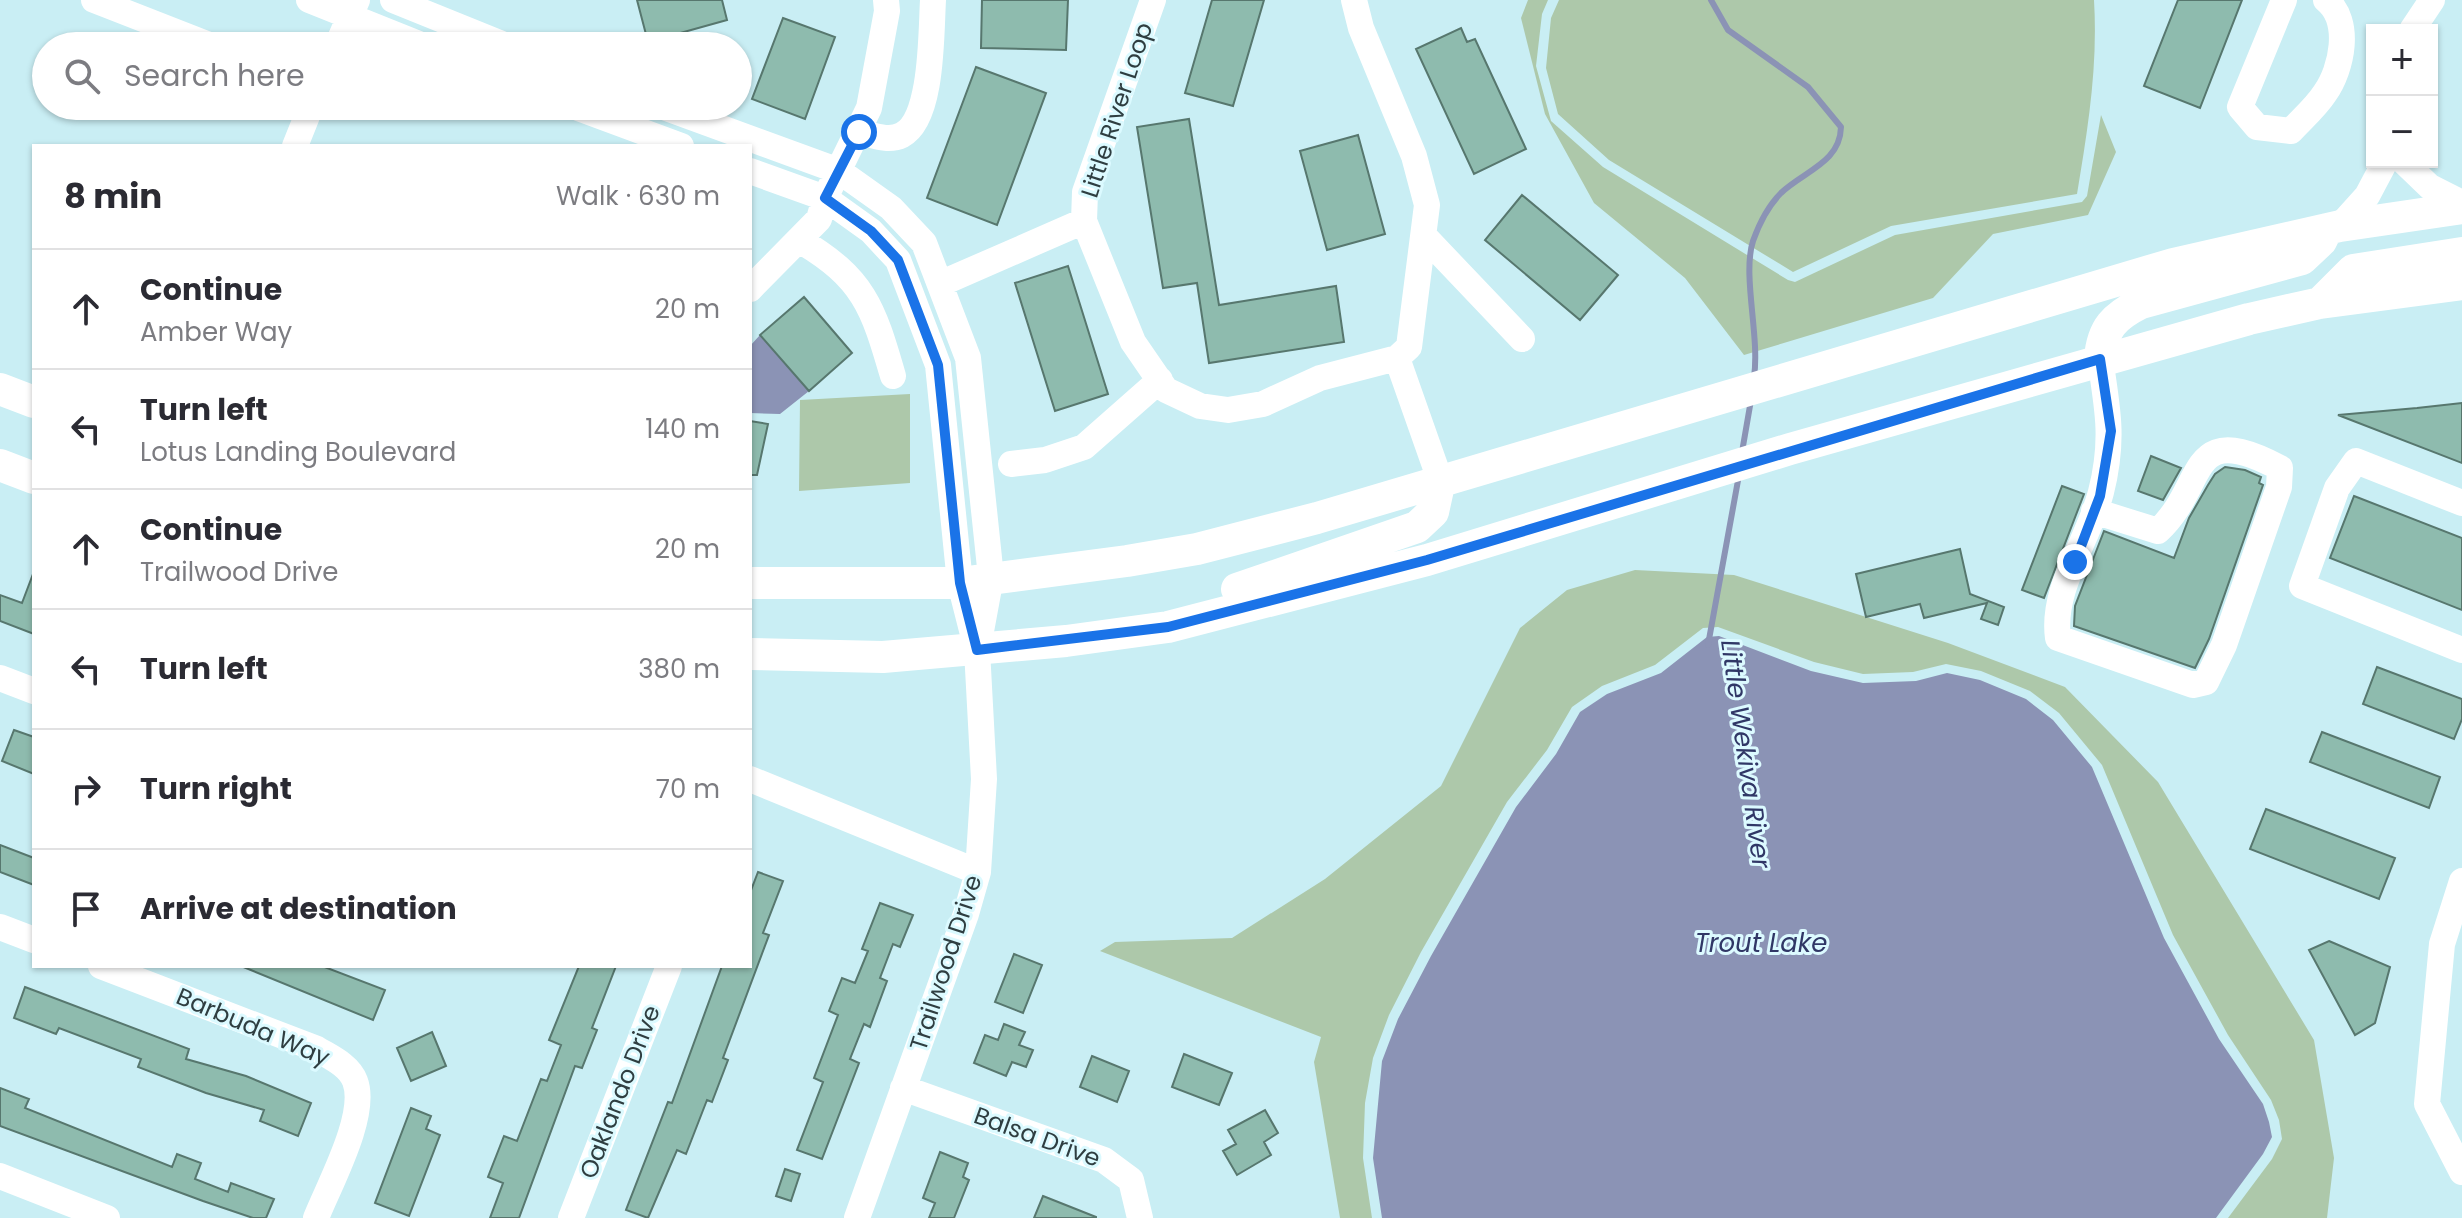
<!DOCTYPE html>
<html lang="en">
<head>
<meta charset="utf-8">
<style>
  :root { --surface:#fff; --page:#f2f2f3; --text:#2b2b33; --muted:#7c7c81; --line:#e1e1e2 }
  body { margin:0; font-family:Poppins,sans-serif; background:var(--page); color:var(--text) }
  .controls { position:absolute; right:24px; top:24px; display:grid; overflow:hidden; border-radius:0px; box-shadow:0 2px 6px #0004 }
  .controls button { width:72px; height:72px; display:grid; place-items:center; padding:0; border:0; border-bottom:2px solid var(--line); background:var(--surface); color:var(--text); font:40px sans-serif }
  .stop { position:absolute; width:24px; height:24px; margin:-18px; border:6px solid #1a73e8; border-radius:50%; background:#fff }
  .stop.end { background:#1a73e8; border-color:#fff; box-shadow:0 2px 8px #0008 }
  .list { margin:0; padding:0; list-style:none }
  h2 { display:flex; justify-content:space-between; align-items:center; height:104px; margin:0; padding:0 32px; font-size:34px }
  h2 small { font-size:26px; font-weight:400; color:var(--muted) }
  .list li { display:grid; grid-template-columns:52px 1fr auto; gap:24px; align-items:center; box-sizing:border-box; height:120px; padding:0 32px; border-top:2px solid var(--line) }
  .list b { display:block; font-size:30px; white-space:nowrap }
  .list p { margin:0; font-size:26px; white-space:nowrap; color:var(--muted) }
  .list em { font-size:26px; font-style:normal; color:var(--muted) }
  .icon { flex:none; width:44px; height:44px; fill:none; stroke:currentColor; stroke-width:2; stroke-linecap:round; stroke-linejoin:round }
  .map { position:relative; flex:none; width:2462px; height:1218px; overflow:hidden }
  .search { position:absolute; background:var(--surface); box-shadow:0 2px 6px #0004; left:32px; top:32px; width:720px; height:88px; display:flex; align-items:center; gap:20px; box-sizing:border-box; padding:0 28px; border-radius:44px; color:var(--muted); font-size:30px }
  .panel { position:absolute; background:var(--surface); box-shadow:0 2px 6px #0004; left:32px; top:144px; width:720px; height:824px; border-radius:0px }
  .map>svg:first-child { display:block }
  .green { fill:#adc8aa }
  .water { fill:#8b93b5 }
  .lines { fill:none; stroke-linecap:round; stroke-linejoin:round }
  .stream { stroke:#8b93b5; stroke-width:6 }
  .building { fill:#8ebbae; stroke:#57776e; stroke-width:2 }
  .minor { stroke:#fff; stroke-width:26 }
  .major { stroke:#fff; stroke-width:32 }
  .route { stroke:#1a73e8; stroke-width:10 }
  .labels { text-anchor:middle; stroke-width:6; stroke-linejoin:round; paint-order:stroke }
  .street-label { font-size:24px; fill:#2f3e41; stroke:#dcfaff }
  .water-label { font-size:26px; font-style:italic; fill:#303766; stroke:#dcfaff }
</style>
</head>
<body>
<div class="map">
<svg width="2462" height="1218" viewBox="0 0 2462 1218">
  <rect width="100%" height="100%" fill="#c9eef4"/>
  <path class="green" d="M1528,0H1548L1542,14L1536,66L1551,121L1603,167L1788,280L1795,282L1895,235L2082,202L2087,196L2101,115L2116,152L2088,215L1993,234L1933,298L1744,355L1685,278L1594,203L1545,114L1521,18Z
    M1559,0H2094C2098,67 2088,128 2077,194L1891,226L1793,272L1609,160L1558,114L1546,68L1551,18Z
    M910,394V483L799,491L800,400Z
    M1635,570L1734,575L1948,643L2065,687L2158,782L2314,1040L2334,1158L2327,1218H2228L2272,1159L2282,1139L2279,1120L2271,1100L2228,1035L2173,935L2102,765L2059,713L2030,691L1981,671L1946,664L1913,672L1863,674L1814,662L1718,627L1703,628L1655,665L1602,686L1572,707L1547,750L1507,802L1421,952L1389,1015L1373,1058L1365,1103L1363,1158L1372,1218H1340L1314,1062L1321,1037L1100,951L1115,942L1232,938L1325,879L1441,786L1520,628L1567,590Z"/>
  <path class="water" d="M760,335L809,391L780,414L750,413V346Z
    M1719,636L1811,671L1863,683L1916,681L1947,673L1980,680L2026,699L2053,720L2092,767L2164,938L2219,1039L2263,1104L2269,1122L2272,1137L2263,1154L2216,1218H1382L1373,1158L1382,1061L1398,1019L1431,956L1516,807L1556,754L1580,712L1607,694L1661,673L1707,637Z"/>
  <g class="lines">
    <path class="stream" d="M1711,0L1728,30L1808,87L1841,127C1840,163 1804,171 1781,193C1769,205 1759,224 1753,241C1742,275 1760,336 1754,377
      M1742,452L1751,400
      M1708,645L1739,475"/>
  </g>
  <path class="building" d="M637,0H722L727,20L648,42Z
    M982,0H1068L1066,50L981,48Z
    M1212,0H1264L1233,106L1185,93Z
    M2178,0H2242L2200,108L2144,86Z
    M783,18L835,37L805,119L752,99Z
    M1461,28L1467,42L1475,39L1526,149L1474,174L1416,49Z
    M976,67L1046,93L997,225L927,198Z
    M1189,119L1219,305L1336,286L1344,342L1209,363L1197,283L1163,288L1137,127Z
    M1358,135L1385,234L1327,250L1300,151Z
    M1522,195L1618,275L1580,320L1485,240Z
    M1068,266L1108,394L1055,411L1015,283Z
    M804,297L852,353L809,391L760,335Z
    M2462,403V463L2338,415L2417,408Z
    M750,421L768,424L757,475H750Z
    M2151,456L2181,468L2163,500L2138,491Z
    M2225,467L2245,470L2261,477L2259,483L2263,485L2209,639L2195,668L2074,626L2075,606L2104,531L2174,558L2189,518L2208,485L2215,474Z
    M2062,486L2084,494L2044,598L2022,590Z
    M2354,496L2462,538V610L2330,558Z
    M1960,549L1970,594L2004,607L1998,625L1981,619L1987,603L1924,618L1920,604L1866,617L1856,574Z
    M33,574L34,575V634L0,621V595L22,603Z
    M2377,667L2462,699V719L2454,739L2363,704Z
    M14,730L34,737V774L2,761Z
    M2322,732L2440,777L2429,808L2310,762Z
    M2266,809L2395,858L2379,899L2250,849Z
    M0,845L34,858V885L0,872Z
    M758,872L783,881L763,933L769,935L723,1058L728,1060L712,1102L707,1100L686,1154L677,1150L648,1218L626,1210L668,1102L672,1103L722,966H750V893Z
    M880,903L913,915L900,947L893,944L880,978L887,981L870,1027L864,1024L850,1059L859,1063L822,1159L797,1150L823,1082L814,1078L838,1015L829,1011L842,978L855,983L868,951L862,949Z
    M2329,941L2390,967L2375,1023L2355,1035L2309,950Z
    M1014,954L1042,965L1023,1013L995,1002Z
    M241,966H322L385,990L373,1020Z
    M579,966H616L592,1028L597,1030L582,1068L575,1066L519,1218H490L503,1183L488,1177L504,1136L517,1141L541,1079L547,1081L561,1045L549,1040Z
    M25,987L189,1049L186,1059L246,1076L311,1103L298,1136L260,1121L264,1110L206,1093L138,1067L141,1059L59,1028L56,1034L14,1018Z
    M1004,1024L1025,1032L1019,1045L1033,1050L1026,1067L1012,1062L1006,1076L974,1063L985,1035L998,1040Z
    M432,1032L446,1066L411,1081L397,1048Z
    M1184,1054L1232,1073L1219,1105L1172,1087Z
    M1092,1056L1129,1071L1117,1102L1080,1087Z
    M0,1088L29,1099L25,1108L172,1167L177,1154L201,1163L195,1179L228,1192L231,1183L274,1199L266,1218H253L203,1201L0,1126Z
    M411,1108L431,1116L426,1129L440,1135L409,1216L375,1203Z
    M1265,1110L1278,1133L1264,1142L1271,1155L1237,1175L1223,1151L1236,1144L1228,1130Z
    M940,1152L968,1163L963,1177L969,1180L954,1218H929L935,1203L923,1198Z
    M785,1169L800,1174L791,1201L776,1196Z
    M1043,1196L1096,1217V1218H1034Z"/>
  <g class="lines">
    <path class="minor" d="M94,0L212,46
      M309,0L424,46
      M393,0L507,46
      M1153,0L1085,192L1084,221L1133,342L1166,390L1200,406L1228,410L1263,404L1320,378L1397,358L1409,347L1427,205L1414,156L1361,28L1354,0
      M2284,0L2240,107L2257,127L2291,131C2302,119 2316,107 2325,93C2342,69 2352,21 2326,0
      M2412,30L2432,0
      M337,46L357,0
      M573,106L681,146
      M661,106L839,171L891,208L924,243L968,358L991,577L979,642
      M859,132C873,135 888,142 902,135C933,119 931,32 933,0
      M295,146L311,106
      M2404,162L2430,187L2462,203
      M750,171L825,198L871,231L898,260L938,365L960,583L977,650L984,779L978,872L966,914L857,1218
      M2340,226L2367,196L2385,162
      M1424,236L1522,339
      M799,240C864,278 873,307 893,376
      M942,283L1084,221
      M750,289L819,219L825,198L869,108L887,11L886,0
      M1397,358L1440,480
      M1011,464L1045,460L1084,447L1160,380
      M2462,503L2356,461L2337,488L2302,586L2462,650
      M2094,511L2158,531C2208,485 2185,418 2280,468L2279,487L2224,645L2206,682L2193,685L2058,638C2051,588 2089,540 2101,492C2114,441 2108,410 2100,359
      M0,678L34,691
      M750,779L978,872
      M2462,881L2442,944L2427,1104L2462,1172
      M0,927L34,940
      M101,966L317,1049C330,1057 349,1065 355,1081C368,1115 329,1185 316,1218
      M903,1088L1104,1160L1131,1180L1140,1218
      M0,1176L107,1218
      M571,1218L669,966"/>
    <path class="major" d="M2320,303L2353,270L2462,253
      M2100,359C2102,328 2115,316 2141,303L2302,259L2321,241L2327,229
      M0,389L34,402
      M0,465L34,478
      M750,583H960L1127,561L1197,549L1317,518L2173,264L2340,226L2462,208
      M1237,589L1417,527L1433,512L1440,480
      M750,654L883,657L1066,641L1168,627L1427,560L1790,449L2249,319L2320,303L2462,284"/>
  </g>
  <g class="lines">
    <path class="route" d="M859,132L825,198L871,231L898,260L938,365L960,583L977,650L1168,627L1427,560L2100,359L2111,431L2100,496L2075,562"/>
  </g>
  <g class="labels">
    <g class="street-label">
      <text transform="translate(1117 110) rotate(-72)" y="8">Little River Loop</text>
      <text transform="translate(946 963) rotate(-72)" y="8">Trailwood Drive</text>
      <text transform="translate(253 1027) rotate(23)" y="8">Barbuda Way</text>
      <text transform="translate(620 1092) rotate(-69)" y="8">Oaklando Drive</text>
      <text transform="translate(1037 1137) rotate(20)" y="8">Balsa Drive</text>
    </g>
    <g class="water-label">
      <text transform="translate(1746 754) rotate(82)" y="9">Little Wekiva River</text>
      <text x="1761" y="952">Trout Lake</text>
    </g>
  </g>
</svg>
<div class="controls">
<button>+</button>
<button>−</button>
</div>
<div class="stop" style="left:859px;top:132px"></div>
<div class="stop end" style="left:2075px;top:562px"></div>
<div class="search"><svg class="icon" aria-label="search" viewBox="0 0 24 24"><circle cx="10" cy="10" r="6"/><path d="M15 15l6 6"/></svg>Search here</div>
<section class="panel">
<h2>8 min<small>Walk · 630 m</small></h2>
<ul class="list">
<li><svg class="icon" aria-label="ahead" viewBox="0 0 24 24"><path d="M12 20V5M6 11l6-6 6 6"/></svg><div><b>Continue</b><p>Amber Way</p></div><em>20 m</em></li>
<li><svg class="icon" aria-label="left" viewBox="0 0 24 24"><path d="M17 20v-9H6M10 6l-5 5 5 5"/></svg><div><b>Turn left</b><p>Lotus Landing Boulevard</p></div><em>140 m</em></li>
<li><svg class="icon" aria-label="ahead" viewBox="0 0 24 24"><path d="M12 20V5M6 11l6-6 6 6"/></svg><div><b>Continue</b><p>Trailwood Drive</p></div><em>20 m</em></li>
<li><svg class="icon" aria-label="left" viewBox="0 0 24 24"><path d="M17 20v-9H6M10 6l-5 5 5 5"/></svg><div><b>Turn left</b></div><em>380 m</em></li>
<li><svg class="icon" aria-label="right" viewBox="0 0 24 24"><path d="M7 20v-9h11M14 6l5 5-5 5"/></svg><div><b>Turn right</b></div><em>70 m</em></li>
<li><svg class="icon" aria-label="arrive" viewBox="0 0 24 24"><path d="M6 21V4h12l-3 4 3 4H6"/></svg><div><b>Arrive at destination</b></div></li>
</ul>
</section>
</div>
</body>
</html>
